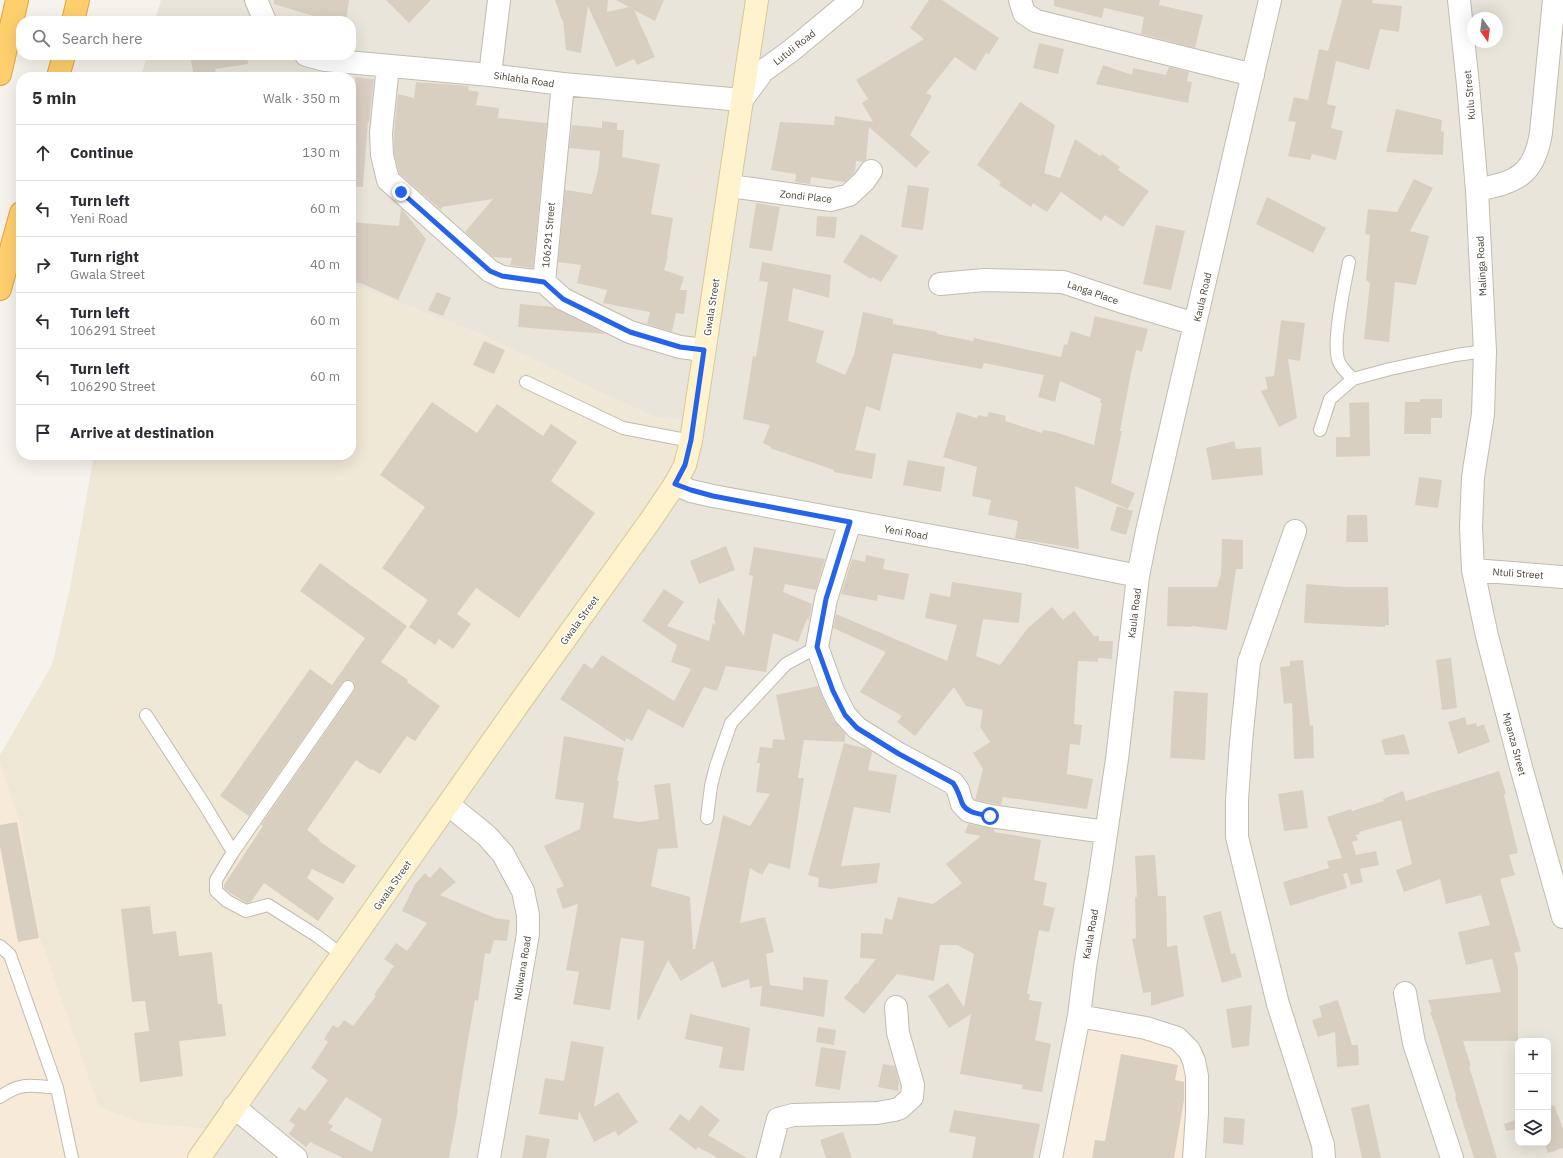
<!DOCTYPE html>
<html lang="en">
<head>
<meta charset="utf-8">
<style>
  :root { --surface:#fff; --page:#f2f2f3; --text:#2b2b33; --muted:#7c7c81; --line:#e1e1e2 }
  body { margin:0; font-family:"IBM Plex Sans",sans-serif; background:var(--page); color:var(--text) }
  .controls { position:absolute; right:12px; bottom:12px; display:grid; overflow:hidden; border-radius:8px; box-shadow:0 4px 16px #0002 }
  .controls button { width:36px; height:36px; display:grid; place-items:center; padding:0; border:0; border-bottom:1px solid var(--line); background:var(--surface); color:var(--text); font:20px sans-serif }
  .compass { position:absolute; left:1467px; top:12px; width:36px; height:36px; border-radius:50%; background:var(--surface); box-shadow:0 4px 16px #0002; rotate:166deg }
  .stop { position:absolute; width:12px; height:12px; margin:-9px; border:3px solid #2563eb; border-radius:50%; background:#fff }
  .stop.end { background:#2563eb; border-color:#fff; box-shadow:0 1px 4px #0008 }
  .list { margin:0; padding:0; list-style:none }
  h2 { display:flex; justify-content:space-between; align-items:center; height:52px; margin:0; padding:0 16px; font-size:17px }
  h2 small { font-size:13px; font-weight:400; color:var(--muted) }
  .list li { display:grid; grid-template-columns:26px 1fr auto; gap:12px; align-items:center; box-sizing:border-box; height:56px; padding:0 16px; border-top:1px solid var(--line) }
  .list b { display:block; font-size:15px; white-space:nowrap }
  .list p { margin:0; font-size:13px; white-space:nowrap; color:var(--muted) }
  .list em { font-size:13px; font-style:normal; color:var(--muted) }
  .icon { flex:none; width:22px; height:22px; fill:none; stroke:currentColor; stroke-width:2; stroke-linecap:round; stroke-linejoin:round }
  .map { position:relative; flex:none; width:1563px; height:1158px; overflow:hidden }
  .search { position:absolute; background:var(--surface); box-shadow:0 4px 16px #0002; left:16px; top:16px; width:340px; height:44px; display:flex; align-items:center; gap:10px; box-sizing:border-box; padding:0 14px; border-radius:16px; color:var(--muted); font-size:15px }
  .panel { position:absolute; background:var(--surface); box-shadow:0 4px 16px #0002; left:16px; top:72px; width:340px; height:388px; border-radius:16px }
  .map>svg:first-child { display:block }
  .residential { fill:#eae5da; fill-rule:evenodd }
  .commercial { fill:#f7ead8 }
  .education { fill:#efe8d6 }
  .building { fill:#d8cfc1; fill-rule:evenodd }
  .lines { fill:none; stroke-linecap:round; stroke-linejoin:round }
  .lane-casing { stroke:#c2bbae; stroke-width:14 }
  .street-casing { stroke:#c2bbae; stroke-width:24 }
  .secondary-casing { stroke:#d6c79b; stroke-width:24 }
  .highway-casing { stroke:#e0a43c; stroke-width:24 }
  .lane { stroke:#fff; stroke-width:12 }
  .street { stroke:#fff; stroke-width:22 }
  .secondary { stroke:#fff3cd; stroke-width:22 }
  .highway { stroke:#ffcf6e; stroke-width:22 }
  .route { stroke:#2563eb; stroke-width:5 }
  .labels { text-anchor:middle; stroke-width:3; stroke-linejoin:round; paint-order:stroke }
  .street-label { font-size:10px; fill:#4b4439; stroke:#fff }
</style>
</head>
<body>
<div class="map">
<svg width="1563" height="1158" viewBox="0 0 1563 1158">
  <rect width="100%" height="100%" fill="#f6f3ec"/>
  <path class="residential" d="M161,0H1563V1158H199L693,421L657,418L599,392L480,334L351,284V77H141L147,55H351V21H155ZM1473,18H1497V42H1473ZM1518,1041H1548V1143H1518Z"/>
  <path class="commercial" d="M0,763L19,820L143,1123L219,1130L199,1158H0Z
    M1077,1016L1188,1051L1193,1158H1051Z"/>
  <path class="education" d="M351,284L480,334L599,392L657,418L693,421L684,465L219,1130L142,1123L99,1107L40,938L19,820L0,763V755L52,665L70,588L94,455H351Z"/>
  <path class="building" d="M274,0H349L346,21H330L274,4Z
    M386,0H431L409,23Z
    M555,0H608L607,12L629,7L616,0H664L655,21L634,10L655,57L637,65L634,59L616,67L588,6L581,53L566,50L563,20H562Z
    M929,0H942L999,38L989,54L986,53L975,71L955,57L926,93L932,96L910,135L930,152L916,168L869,127L866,160L863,162L856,161L855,172L845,182L811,177L810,184L795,182L796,174L771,170L780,122L834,125L835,116L873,122L862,103L868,99L856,80L924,39L910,28Z
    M1054,0H1160L1159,5L1203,15L1195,48L1141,34L1144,17L1104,8L1102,18L1054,6Z
    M1342,0H1373L1372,3L1402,6L1399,32L1380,29L1369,70L1336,61L1327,104L1336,106L1331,128L1343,131L1336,160L1312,154L1310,160L1288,156L1296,122L1288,121L1294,97L1308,100L1319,49L1328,51Z
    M1039,43L1064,49L1058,74L1033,68Z
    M190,55H247L248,64L215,69L217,77H194Z
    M1103,65L1132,75L1133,68L1166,75L1169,67L1189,72L1187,81L1192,82L1188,103L1096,84Z
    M356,77L374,79L369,123L368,121L363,187L351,186V104H354Z
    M416,82L469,86L468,90L479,92L476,105L499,108L498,118L547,123L533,268L510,265L512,258L493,257L465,232L493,199L442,207L441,210L399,173L394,153V133L398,94L414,98Z
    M1020,102L1055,125L1044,173L1060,178L1075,139L1100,156L1102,154L1120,167L1118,170L1149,191L1123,227L1105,215L1101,221L1061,192L1047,212L1033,203L1031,207L999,185L1001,182L977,165Z
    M1396,109L1442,120L1441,131L1444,132L1443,155L1386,152Z
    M602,121L617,123V130H624L622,157L660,164L651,214L673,218L667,255L668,256L664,270L684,277L680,290H687L684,314L676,313L672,332L647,324L650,312L603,303L607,290L577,283L581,265L558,262L565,190L592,194L598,171L600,151L569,148L572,125L602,128Z
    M1414,179L1433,188L1410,231L1429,236L1416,285L1395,282L1389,342L1364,339L1370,283L1366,280L1370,235L1365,234L1368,209L1397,212Z
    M908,185L929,188L923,230L901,227Z
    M1267,197L1326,228L1313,253L1256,224Z
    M756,203L780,207L772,251L749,248Z
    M401,208L426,239L398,300L363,284L351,281V222L399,226Z
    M817,216L837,217L835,238L816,236Z
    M1156,225L1185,231L1171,290L1143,284Z
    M861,234L898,256L881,282L872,277L871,279L843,262Z
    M762,262L831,275L829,298L793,288L788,321L824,331L816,362L845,375L854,355L863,312L893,319V324L937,332V334L973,341L974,338L1061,357L1064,344L1067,345L1071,331L1090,337L1095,316L1148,329L1142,352L1136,350L1131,373L1120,431H1122L1111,483L1135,493L1128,509L1075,486L1079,549L1015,538L1018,521L988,515L991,500L972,496L977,467L943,457L957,412L977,418L978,415L987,417L989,412L1006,416L1005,421L1042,433L1043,430L1055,432L1094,445L1102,403H1100L1101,399L1060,381L1055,402L1038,397L1044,375L984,363L982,369L893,353L880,411L866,406L855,450L876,454L872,479L834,472V470L770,448L771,447L763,443L770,425L743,419L753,356L756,357L768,282L759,281Z
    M437,292L451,298L443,316L428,310Z
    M520,304L553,307L606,334L518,327Z
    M1281,320L1305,323L1300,361L1288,359L1297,418L1279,427L1261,391L1268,389L1265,377L1274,376Z
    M484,341L505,350L494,374L473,365Z
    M1420,399H1442V418H1431V434H1404L1405,402H1420Z
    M432,402L477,433L497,404L543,436L551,424L577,442L551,481L595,513L519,618L476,588L457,614L471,624L453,649L439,639L435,645L409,627L428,600L382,568L425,507L380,475Z
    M1369,402L1370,456L1336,457V437H1350L1349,403Z
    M1234,441L1236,449L1261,447L1263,475L1212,480L1206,448Z
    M908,460L945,467L941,492L903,485Z
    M1419,477L1442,480L1438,508L1415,505Z
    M1117,506L1133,511L1126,535L1110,530Z
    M1347,515H1367L1368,542H1346Z
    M1222,539L1243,540V569H1236L1227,630L1192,626V627L1167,626L1168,587H1217L1221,574Z
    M726,546L735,570L699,584L690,561Z
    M754,547L825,559L816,590L785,584L783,592L812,604L809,620L807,619L798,642L773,633L766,672L726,666L717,691L704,687L683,728L648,709L632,741L626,738L625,742L560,699L584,663L592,669L602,655L674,701L691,669L671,662L677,645L642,621L664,589L684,602L667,626L709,641L713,623L716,625L714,619L718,597L744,636L753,576L749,575Z
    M866,555L885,559L883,569L909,574L904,600L878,595L877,601L841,594L852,559L865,562Z
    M320,563L407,626L381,662L408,680L407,682L440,706L415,741L407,736L380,774L372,769L371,770L356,760L307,830L320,840L319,841L356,866L343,884L312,869L307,878L334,898L318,921L264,883L251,902L247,903L227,891L224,888V885L263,826L261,825L354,691L355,687L353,681L348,680L342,683L249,816L220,796L310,669L332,685L365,638L300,591Z
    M952,582L1022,593L1019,623L983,619L976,656L1000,665L1028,628L1052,607L1063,620L1074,611L1094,636H1099V641H1113L1112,659L1098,658V662L1078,661L1074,724L1082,725L1080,745L1070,744L1067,774L1093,779L1087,809L1003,797L1001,805L975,800L983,769L973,753L990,742L980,727L983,710L966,706L954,687L915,736L897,722L902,716L860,692L886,652L833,628L836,614L947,661L957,625L925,618L930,593L950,597Z
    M1306,584L1346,587H1388L1389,625H1385V627L1304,623Z
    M1451,658L1457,708L1442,710L1436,660Z
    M1303,660L1310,726L1313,725L1314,758L1294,759L1292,703L1284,704L1280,667L1290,666V661Z
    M818,686L834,721L845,733V742L804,740L798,778H804L790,869L769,863L762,875L750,868L740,923L765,917L774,952L766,954L770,985L803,990V977L828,980L824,1017L760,1006L762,986L750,988L749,979L722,988L713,961L681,981L668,960L639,1020L637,1019L644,941L621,938L610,1010L573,1004L579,972L566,970L578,904L563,909L556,889L564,886L544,846L580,829L584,803L555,799L564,736L624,748L617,781H619L613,818L639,822L659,819L654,785L670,783L678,848L658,849L651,886L690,897L693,949H695L723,815L750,826L770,794L756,792L760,763H757L760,747L772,748L773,739L785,740L776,695Z
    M1174,691L1208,693L1205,760L1170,758Z
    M1465,717L1467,725L1476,723L1477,727L1484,724L1490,742L1458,754L1448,722Z
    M1404,734L1410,754L1385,755L1381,740Z
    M844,743L867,749L872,752L868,770L897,775L890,813L854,807L841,866L880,863L877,883L831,889L818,887L819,878L808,875Z
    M1499,771L1506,794L1504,795L1518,853L1509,855L1515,875L1500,879L1521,951L1514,953L1518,968V1041H1463L1471,1066H1469L1497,1158H1474L1455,1097L1456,1096L1437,1031L1430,1012H1432L1428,1000L1501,992L1492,959L1466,965L1458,932L1490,925L1481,895L1446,904L1440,879L1404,892L1396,870L1412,864L1401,820L1359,832L1360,834L1356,835L1358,840L1352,842L1356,855L1376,851L1379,865L1360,869L1363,882L1351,885L1347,873L1343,874L1347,888L1290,906L1283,882L1329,868L1327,861L1342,858L1327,817L1351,809L1352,811L1384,801L1383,799L1403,791L1406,801Z
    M1303,790L1308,828L1284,831L1278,794Z
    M17,822L39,938L18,942L0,846V825Z
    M968,824L994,829V832L1041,840L1034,880L1047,883L1043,905L1055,908L1049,932L1039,930L1027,994H1030L1029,1000L1042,1002L1035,1040L1051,1044L1042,1092L1022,1089L1023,1085L960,1074L971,1014L949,1028L928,996L948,983L964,1007L974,954L957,945H940L934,981L897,974L864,1014L844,998L856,983L858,984L859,980L876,959L860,958L861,933L882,934L885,918L892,920L898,897L933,904L962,883L946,864L981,836L965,833Z
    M1155,855L1158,896H1166L1167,947L1177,945L1184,996L1151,1006V992L1143,993L1132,939L1136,938L1135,897H1137L1135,856Z
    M440,867L456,882L440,895L495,918L510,920L507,941L494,940L490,954L485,953L478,1001L475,1000L467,1046L457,1108L458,1109L449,1158H343L310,1142L306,1147L289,1134L295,1125L289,1121L299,1107L305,1111L328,1080L311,1068L328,1042L324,1039L333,1025L338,1028L344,1020L353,1026L376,996L374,995L394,966L384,959L396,943L407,951L427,923L402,911L415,884L425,873L430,878ZM346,1097L382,1119L372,1152L330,1130L333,1126L328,1123Z
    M150,906L153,934L176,931L179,956L212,952L218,1004H222L226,1036L179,1041L183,1076L140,1082L134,1033L149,1031L145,1001L132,1002L121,909Z
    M1221,911L1231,954L1235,953L1242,977L1222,983L1203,916Z
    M1338,1000L1352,1045H1358L1359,1065L1337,1067L1335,1032L1318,1037L1312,1020L1322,1017L1319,1006Z
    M1252,1005L1249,1046L1232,1048L1226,1009Z
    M690,1014L750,1028L744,1071L719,1068L723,1047L685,1039Z
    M818,1027L836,1030L834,1045L816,1042Z
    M571,1041L604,1047L594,1107L618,1092L638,1122L618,1136L615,1131L594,1142L579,1111L578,1120L539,1114L545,1078L564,1081Z
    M821,1047L846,1051L840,1090L815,1086Z
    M1121,1054L1178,1065L1175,1080L1184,1082V1100L1174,1158H1092L1095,1140L1105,1141Z
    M883,1064L895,1066L899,1083L898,1091L878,1087Z
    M1369,1104L1381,1158H1362L1351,1108Z
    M701,1105L720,1120L708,1135L747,1158H718L698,1147L696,1150L669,1129L680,1114L689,1121Z
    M1554,1105L1563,1129V1148L1548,1153L1544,1143H1548V1108Z
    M954,1110L1040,1124L1033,1158H972L976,1137L949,1132Z
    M1224,1117L1245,1119L1243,1145L1223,1143Z
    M1518,1119V1129L1506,1131L1504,1124Z
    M843,1132L852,1158H826L820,1140Z
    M526,1135L550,1139L546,1158H522Z"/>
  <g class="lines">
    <defs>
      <path id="lane" d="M1349,262C1345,283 1331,345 1339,362C1342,369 1348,374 1353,379
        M526,382L623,428L691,441
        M1320,430L1330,399L1353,379L1390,369L1456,355L1485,351
        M146,715L204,804L233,852
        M707,818L711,786L716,766L731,723L786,664L817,647
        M0,946L10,955L57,1088L72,1158
        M342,955L317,936L268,905L246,911L227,901L216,891V880L233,852L348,687
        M0,1097C20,1082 33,1085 57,1088"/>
      <path id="street" d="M256,0L265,21
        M1020,0L1024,13L1036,21L1253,75
        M1459,0L1468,85L1477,190L1485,351L1483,414L1473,477L1471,527L1473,570L1487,636L1521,767L1563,917
        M306,55L325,60L490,75L563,84L742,100L763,71L792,50L852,0
        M388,66L381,133L382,155L388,180L490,271L502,277L544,282
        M490,75L499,0
        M563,84L544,282L563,299L630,332L680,347L704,350
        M730,186L831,200L849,195L864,181L871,171
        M1477,190C1516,182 1534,176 1541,133L1554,0
        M940,284L984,280L1063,282L1126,303L1195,324
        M675,484L691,491L713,496L1025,553L1138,576
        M850,522L826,599L817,647L833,691L845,715L857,728L899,754L953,783L958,790L962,804L969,811L990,816L1106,832
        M1295,531L1249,662L1241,742L1237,800V837L1278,1004L1323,1145L1324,1158
        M1473,570L1563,577
        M449,805L487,836L503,854L523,891L528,915V934L489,1158
        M1405,993L1414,1043L1452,1158
        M1079,1016L1146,1028L1177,1038L1189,1050L1194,1061L1197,1076V1113L1194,1158
        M234,1107L296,1158
        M768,1158L778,1119L793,1115L877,1113L894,1110L900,1108L912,1097L913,1085L898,1033L896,1007
        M1051,1158L1079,1016L1085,967L1100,875L1117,759L1138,576L1147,531L1270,0"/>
      <path id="secondary" d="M199,1158L520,702L650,521L675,484L685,465L691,441L757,0"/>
      <path id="highway" d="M73,21L78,0
        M0,74L17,0
        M58,77L64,55
        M0,289L21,213"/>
    </defs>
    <use href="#lane" class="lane-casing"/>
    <use href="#street" class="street-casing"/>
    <use href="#secondary" class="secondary-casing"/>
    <use href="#highway" class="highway-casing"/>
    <use href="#lane" class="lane"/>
    <use href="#street" class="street"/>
    <use href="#secondary" class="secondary"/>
    <use href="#highway" class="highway"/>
  </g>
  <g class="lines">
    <path class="route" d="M401,192L490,271L502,276L544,282L563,299L630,332L680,347L704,350L691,440L685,465L675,484L691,490L713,496L850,522L826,599L817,647L833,691L845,715L857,728L899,754L953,783C958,790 959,795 962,803C966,813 980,814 990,816"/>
  </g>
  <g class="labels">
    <g class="street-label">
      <text transform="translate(794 47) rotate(-38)" y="4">Lutuli Road</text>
      <text transform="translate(524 79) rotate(8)" y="4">Sihlahla Road</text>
      <text transform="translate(1469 95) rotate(-95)" y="4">Kulu Street</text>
      <text transform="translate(806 196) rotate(6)" y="4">Zondi Place</text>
      <text transform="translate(548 235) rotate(-85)" y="4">106291 Street</text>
      <text transform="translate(1481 266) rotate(-93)" y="4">Malinga Road</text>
      <text transform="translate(1093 292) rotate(19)" y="4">Langa Place</text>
      <text transform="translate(1202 297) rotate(-77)" y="4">Kaula Road</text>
      <text transform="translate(711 307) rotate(-81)" y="4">Gwala Street</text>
      <text transform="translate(906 532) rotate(10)" y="4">Yeni Road</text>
      <text transform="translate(1518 573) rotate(4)" y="4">Ntuli Street</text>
      <text transform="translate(1134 613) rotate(-83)" y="4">Kaula Road</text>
      <text transform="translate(579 620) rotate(-54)" y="4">Gwala Street</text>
      <text transform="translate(1515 744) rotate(75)" y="4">Mpanza Street</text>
      <text transform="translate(392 885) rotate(-55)" y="4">Gwala Street</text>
      <text transform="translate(1090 934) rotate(-80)" y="4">Kaula Road</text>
      <text transform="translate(522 968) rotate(-81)" y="4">Ndlwana Road</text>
    </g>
  </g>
</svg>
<div class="controls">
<button>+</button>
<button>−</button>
<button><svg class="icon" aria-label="layers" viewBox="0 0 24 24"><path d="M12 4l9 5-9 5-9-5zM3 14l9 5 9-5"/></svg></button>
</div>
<svg class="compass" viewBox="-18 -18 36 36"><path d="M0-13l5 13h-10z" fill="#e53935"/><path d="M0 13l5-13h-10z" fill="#7c7c81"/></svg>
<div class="stop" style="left:990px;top:816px"></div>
<div class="stop end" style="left:401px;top:192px"></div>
<div class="search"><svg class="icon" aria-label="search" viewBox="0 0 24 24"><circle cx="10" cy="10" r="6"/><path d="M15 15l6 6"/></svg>Search here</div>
<section class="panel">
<h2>5 min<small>Walk · 350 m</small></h2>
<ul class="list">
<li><svg class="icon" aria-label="ahead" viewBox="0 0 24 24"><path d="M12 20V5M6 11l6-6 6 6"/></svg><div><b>Continue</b></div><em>130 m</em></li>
<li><svg class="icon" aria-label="left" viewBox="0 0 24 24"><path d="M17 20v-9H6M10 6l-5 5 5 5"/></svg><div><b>Turn left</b><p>Yeni Road</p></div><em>60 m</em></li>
<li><svg class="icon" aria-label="right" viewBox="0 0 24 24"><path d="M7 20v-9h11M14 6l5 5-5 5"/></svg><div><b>Turn right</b><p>Gwala Street</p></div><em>40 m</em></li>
<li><svg class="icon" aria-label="left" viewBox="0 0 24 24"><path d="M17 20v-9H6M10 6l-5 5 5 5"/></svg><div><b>Turn left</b><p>106291 Street</p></div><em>60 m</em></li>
<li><svg class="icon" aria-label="left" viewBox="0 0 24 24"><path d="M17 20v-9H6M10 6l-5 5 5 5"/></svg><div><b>Turn left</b><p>106290 Street</p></div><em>60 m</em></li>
<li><svg class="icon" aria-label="arrive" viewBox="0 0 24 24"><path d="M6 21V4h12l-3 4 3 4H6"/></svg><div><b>Arrive at destination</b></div></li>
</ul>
</section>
</div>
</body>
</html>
